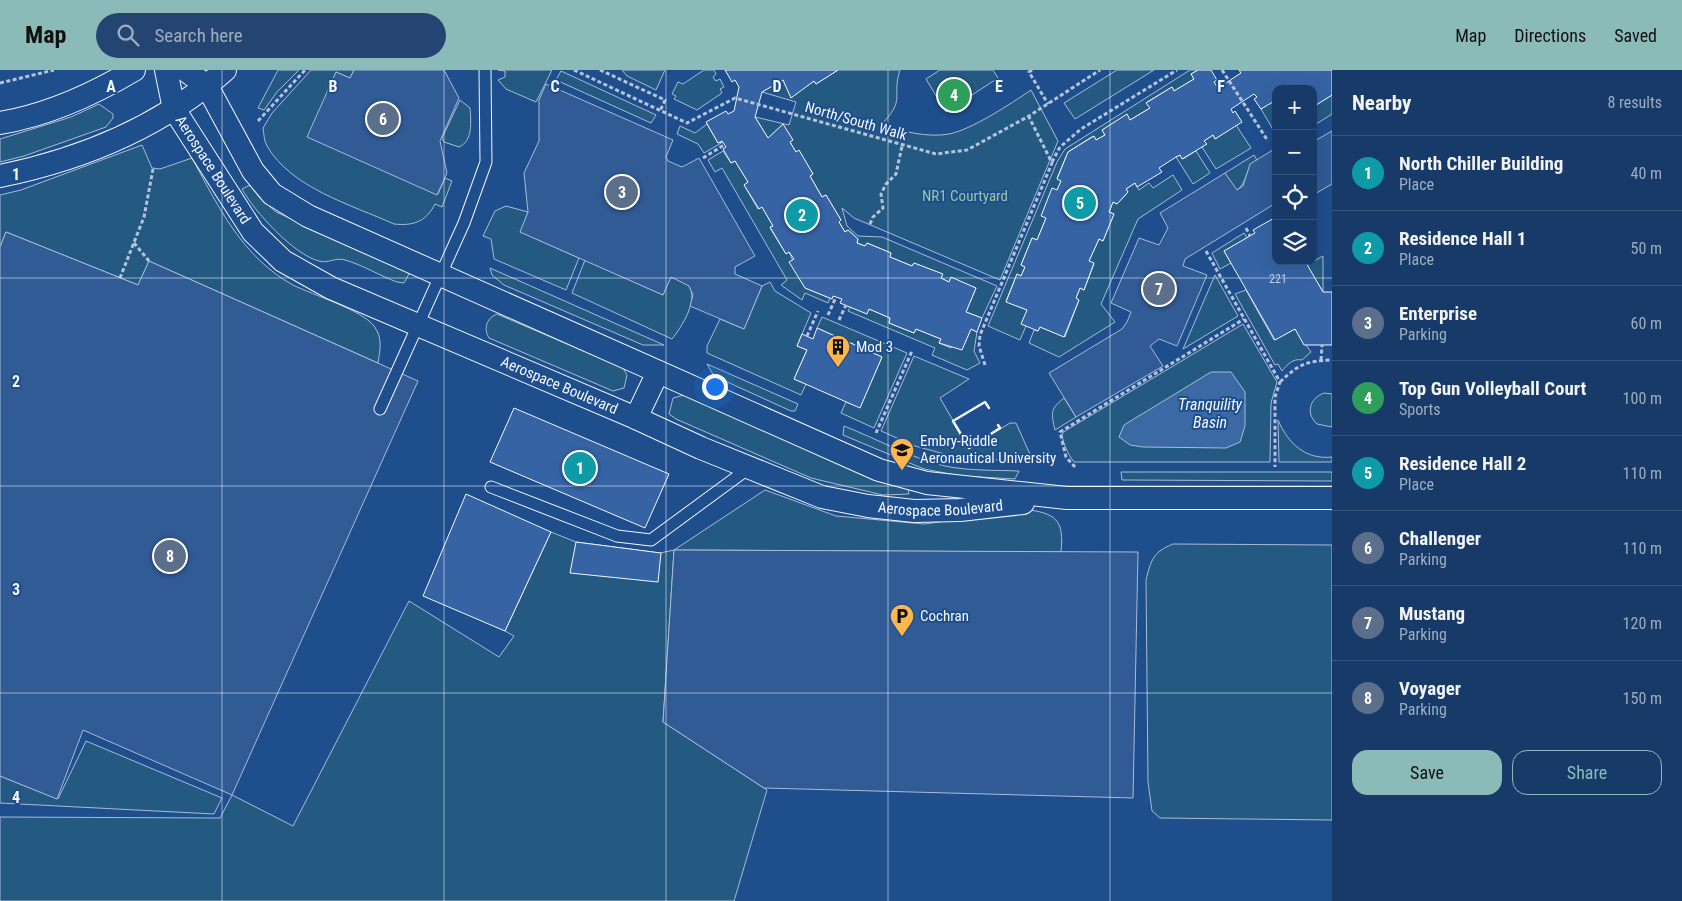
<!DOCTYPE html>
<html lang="en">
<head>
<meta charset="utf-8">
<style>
  :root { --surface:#173a69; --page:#244571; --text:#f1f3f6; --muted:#9eadc0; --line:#36547d; --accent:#8bbbb9 }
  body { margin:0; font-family:"Roboto Condensed",sans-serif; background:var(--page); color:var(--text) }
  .controls { position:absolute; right:15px; top:15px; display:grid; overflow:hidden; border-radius:10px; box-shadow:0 5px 20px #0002 }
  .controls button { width:45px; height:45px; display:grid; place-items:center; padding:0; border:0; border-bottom:1px solid var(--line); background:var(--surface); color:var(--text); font:25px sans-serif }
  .you { position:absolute; left:714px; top:316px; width:18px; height:18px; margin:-12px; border:4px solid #fff; border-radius:50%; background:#1a73e8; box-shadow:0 0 0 8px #1a73e833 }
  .badge { display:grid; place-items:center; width:32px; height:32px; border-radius:50%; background:var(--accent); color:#fff; font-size:16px; font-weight:700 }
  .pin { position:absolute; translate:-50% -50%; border:2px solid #fff; box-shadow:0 1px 5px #0006 }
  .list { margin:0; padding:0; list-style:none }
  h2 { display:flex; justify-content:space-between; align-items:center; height:65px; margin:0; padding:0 20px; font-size:21px }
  h2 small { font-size:16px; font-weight:400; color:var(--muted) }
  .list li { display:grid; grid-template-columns:32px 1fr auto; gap:15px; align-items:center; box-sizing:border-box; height:75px; padding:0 20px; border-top:1px solid var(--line) }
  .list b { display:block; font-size:19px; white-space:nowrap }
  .list p { margin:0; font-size:16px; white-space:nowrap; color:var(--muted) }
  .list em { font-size:16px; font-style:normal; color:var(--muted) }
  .actions { display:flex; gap:10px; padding:15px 20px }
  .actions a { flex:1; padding:11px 0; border:1px solid var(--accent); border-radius:15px; text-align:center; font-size:18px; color:var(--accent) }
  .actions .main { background:var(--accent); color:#111 }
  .icon { flex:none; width:28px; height:28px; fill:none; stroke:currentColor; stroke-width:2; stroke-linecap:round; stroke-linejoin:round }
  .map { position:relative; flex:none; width:1332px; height:831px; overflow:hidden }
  header { display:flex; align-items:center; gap:30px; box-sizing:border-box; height:70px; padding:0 25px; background:var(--accent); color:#111 }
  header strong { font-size:24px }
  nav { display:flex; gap:28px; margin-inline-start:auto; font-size:18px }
  .search { width:350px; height:45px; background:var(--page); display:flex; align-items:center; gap:12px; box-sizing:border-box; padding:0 18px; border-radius:28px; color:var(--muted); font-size:19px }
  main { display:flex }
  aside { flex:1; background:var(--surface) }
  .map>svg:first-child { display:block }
  .green { fill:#245a82; stroke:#a8bbd7 }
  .parking { fill:#305b95; stroke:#a8bbd7 }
  .water { fill:#3b69a3; stroke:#a8bbd7 }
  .building { fill:#3563a3; stroke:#f2f6ff }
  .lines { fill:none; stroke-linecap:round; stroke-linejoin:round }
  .service-casing { stroke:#f2f6ff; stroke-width:13 }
  .minor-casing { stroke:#f2f6ff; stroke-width:24 }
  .path { stroke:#b3c4dc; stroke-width:3; stroke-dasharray:4 2.5; stroke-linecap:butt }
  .service { stroke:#1f4e8c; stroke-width:11 }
  .minor { stroke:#1f4e8c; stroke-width:22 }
  .wall { stroke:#f2f6ff; stroke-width:2.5 }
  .grid { fill:none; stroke:#f2f6ff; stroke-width:1; stroke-opacity:0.55 }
  .labels { text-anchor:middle; stroke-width:4; stroke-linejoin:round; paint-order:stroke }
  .number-label { font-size:12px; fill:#c3d1e8 }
  .street-label { font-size:15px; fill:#f2f6ff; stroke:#1f4e8c }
  .park-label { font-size:15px; fill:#97c8a6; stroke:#1f4e8c }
  .poi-label { font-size:15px; fill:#f2f6ff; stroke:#1f4e8c; text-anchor:start }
  .water-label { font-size:16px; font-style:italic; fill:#f2f6ff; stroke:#1f4e8c }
  .grid-label { font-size:16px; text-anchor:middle; font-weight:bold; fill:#f2f6ff; stroke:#1f4e8c; stroke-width:4; stroke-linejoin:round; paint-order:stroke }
</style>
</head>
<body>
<header>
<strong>Map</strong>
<div class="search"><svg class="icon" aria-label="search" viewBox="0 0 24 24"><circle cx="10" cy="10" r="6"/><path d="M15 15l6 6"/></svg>Search here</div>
<nav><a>Map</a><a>Directions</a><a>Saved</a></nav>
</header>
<main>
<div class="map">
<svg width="1332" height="831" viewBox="0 0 1332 831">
  <rect width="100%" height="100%" fill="#1f4e8c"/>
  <path class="green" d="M278,0H299L277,22L264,40L258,38Z
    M311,0H354L350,8L336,2L438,124L445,108L452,111L442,137L435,134C426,152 413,156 394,154C352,135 291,118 267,76C264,71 264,64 263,58L272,43Z
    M498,0H552L536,32L506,19L498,10L505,7V1Z
    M622,0H665L656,20L627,6Z
    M704,0H714L716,4L713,7L716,11L720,9L724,17L720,19L722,23L697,40L674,29L676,26L672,24L678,12L683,14Z
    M838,0H900C891,28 907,28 881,55C902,61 927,68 949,64C971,60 1012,33 1031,20L1058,71L1000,210L854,148L842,138L847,156L858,166L882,167L997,216L982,248L966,242L976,218L951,208L949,212L941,208L942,204L914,193L912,196L890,187L891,183L867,173L865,176L857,173L858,169L848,160L845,162L839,152L841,150L826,125L822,127L810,106L813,104L799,81L796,82L790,72L792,69L783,55L768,68L755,47L789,55L796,32L762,22L783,10L791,27L814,11L816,14Z
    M940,0H993L998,8L946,42L926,9Z
    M1117,0H1154L1075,49L1064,33Z
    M1190,0H1198L1191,4L1194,9L1174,21L1172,17L1147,32L1150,38L1130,50L1126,45L1102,60L1105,65L1096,70L1093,66L1068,82L1057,108L1061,111L1037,170L1032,168L1021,195L1025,197L1021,206L1017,204L1006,231L1027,240L1026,256L1020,270L988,256L1057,92L1065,79Z
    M561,1L656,45L651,53L556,10Z
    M1332,25V44L1313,56V37Z
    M460,30L470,38C471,52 473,71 459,77L444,72L442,68Z
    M1276,30V62L1275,63L1261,39Z
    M99,34L113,44V48L106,57L24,86L0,92V69L71,47Z
    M707,54L718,73L723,72L704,83L698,74L677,64L680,56L695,63Z
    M1236,55L1251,78L1216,99L1202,77L1206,74L1204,71L1213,65L1215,69Z
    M142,75L152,98L160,99L192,88C218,136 242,187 293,215C313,225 362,240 374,256C383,268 380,280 378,293L149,191L138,215L6,162L0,177V125L21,120Z
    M723,81L731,93L735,91L748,112L744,115L758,139L762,137L773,156L770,158L786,184L789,182L805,218L830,228L828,233L805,223L802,230L781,215L787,210L722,98L715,102L708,90Z
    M1196,81L1210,103L1193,114L1176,87L1180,85L1183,89Z
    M1254,85L1257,90C1245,97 1248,113 1236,121L1225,103Z
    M1173,105L1182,120L1138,149L1101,234L1115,252L1059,287L1029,273L1034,260L1038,261L1040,257L1065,267L1079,230L1076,228L1080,218L1084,220L1094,194L1089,191L1099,169L1103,171L1114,144L1109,142L1113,132L1117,134L1128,122L1126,119L1135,113L1139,120L1149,113L1153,118Z
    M250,115L259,127L276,142L406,200L409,204L404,213L397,212C380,206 363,195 345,190C335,187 328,194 319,191C294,185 254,141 242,119Z
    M506,136L528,142L521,162L579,188L566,220L494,189L491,169L483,166L495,141Z
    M1244,163L1247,168L1224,181L1231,193L1220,199L1212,183Z
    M1323,186V222L1307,195Z
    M585,190L663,225L671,206C676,209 684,211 688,215C700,229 681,258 672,269L572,223Z
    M490,198L664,275H643L504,215L492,205Z
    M1215,205L1238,246L1183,279Z
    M770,212L775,221L811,243L797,276L807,280L794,309L806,314L801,325L707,283V276L720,249L744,259L762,216Z
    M1246,220L1274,270L1295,259L1311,282L1302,290C1293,288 1287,295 1282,301L1278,294L1275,295L1235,224Z
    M850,237L869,239L890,248L889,253L914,263L916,259L941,269L939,273L951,278L953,275L962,279L971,259L977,262L974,281L980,293L967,300L932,285L935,278L848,241Z
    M497,244L623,298L627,305L624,318L613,321L489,268C483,258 487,248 497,244Z
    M822,247L907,283L874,358L841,343L846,332L860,337L882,287L817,258Z
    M1243,254L1277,312L1271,333L1270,392H1074C1068,384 1063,374 1062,364L1065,361Z
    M914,286L969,309L940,328L969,378L1010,353H1016L1033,391L963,389L915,376L881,361Z
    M707,294L798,334L795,341H791L714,306Z
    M1324,323L1332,324V357L1317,354C1305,343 1310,328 1324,323Z
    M684,325L908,419L909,424L883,425L811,408L676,349L669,344L673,328Z
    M1064,328L1076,347L1055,360C1051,343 1050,339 1064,328Z
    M1278,350C1288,373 1305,390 1332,387V392H1279Z
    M844,356C877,369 911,388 945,396C969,401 995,400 1019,401L1015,409L961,406L924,399L843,365Z
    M1121,402H1332V411L1122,410Z
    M765,420L836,446L924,454L1030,440C1058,444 1064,453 1061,482L674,480L663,652L767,720L734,831H0V747L220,748L232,725L293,756L409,531L499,587L514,566L505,561L551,462L576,472L660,483L674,480Z
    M1173,474L1332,475V750L1160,748L1152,741L1148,712L1146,510C1151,490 1153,482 1173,474Z
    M86,671L222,728L214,744L0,733V706L58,729Z"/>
  <path class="parking" d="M354,0H444L459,28L440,71L447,103L437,125L307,67L336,2L350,8Z
    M546,14L673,70L666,87L668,91L682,97L699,88L755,186L735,197V204L762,216L744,259L690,236L693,225L689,216L671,207L663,225L520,162L528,142L524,103L539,71V30Z
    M1332,61V114L1313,125V72Z
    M1276,78V133L1185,189L1183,196L1207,205L1177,276L1159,269L1150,276L1163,296L1076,347L1049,303L1122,259L1127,252L1131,242L1111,233L1139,168L1159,175L1168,158L1160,143L1225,103L1237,120L1243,116L1250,94Z
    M6,162L138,215L149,191L418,311L232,725L83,660L57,729L0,706V177Z
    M674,480L1138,482L1133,728L764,718L663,652Z"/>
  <path class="water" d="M1211,302H1231L1245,322V356L1240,372L1226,378L1143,377L1130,375L1119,367L1124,355Z"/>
  <path class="building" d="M725,0H838L816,14L814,11L791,28L783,10L762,22L755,47L768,68L783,54L793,70L790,72L796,82L799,80L813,104L810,106L822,127L826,125L841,150L839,152L845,162L848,160L858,169L857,173L865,176L867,173L891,183L890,187L912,196L914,193L943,204L941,208L949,212L951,207L976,218L966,242L982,248L977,262L971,259L962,280L939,273L941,269L916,259L914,263L889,253L890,248L869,239L867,244L840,233L842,229L833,226L832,229L805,218L789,192L794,189L789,182L786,184L770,157L773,156L762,137L759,139L744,115L748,112L735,91L731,93L723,79L726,77L722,71L718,73L706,52L726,41L728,44L734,41L739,17L735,10L732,12Z
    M1198,0H1211L1217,10L1214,12L1218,18L1241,3L1239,0H1332V25L1313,37V19H1276V30L1261,39L1254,29L1257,27L1254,24L1231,39L1233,43L1235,41L1242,52L1215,69L1213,65L1204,71L1207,74L1182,89L1180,85L1176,87L1159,98L1162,102L1137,117L1135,113L1126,119L1128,122L1117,134L1113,132L1109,142L1114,144L1103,171L1099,169L1089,191L1094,193L1084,220L1080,218L1076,228L1079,230L1064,267L1040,257L1038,261L1021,254L1027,240L1006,232L1017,204L1021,206L1025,197L1021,195L1032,168L1037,170L1046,148L1041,146L1052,118L1057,120L1061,111L1057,109L1068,82L1094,66L1096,70L1105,65L1102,60L1127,44L1130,50L1150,38L1146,33L1172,17L1174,21L1194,9L1191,4Z
    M1276,147V191H1305L1323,222H1332V275H1304L1295,259L1275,270L1224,181L1255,163L1253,160Z
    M817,258L882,287L860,338L794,309L807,280L797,276L802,264L813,269Z
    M514,338L669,404L645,458L490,392Z
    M466,424L551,462L505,561L423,526Z
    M576,472L661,483L658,512L570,503Z"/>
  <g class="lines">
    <defs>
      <path id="service" d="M380,339L464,153L486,92L485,0
        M491,417L617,466L651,470L749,398"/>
      <g id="minor">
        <path id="s1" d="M166,0L174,39L253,162L283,191L331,218L636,348L701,378L822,427L868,436L914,441L960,440L1023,433"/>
        <path d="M185,0L207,16L253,101L272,124L308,146L879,400L927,413L1067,428H1332"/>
        <path d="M0,53C48,45 92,25 134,0"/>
        <path d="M0,106C83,89 161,57 225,0"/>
        <path d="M636,348L658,302"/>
      </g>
    </defs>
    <use href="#service" class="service-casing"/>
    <use href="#minor" class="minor-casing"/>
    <path class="path" d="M574,0L687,53L735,28L936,84L967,80L1029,46L1100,0
      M600,0L665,30L660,41
      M1032,0L1029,2L1048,34
      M1222,0L1268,71
      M0,13L54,0
      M258,51L305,0
      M703,88L724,75
      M1052,92L1060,77L1081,59L1177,0
      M870,154L873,147L883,138L881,124L886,114L896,104L902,76
      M1246,158L1250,166
      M134,173L149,191
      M1206,181L1280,312L1275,327V397
      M120,208L144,147L153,99
      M828,245L836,227
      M839,250L846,235
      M807,266L818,241
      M1321,290L1322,275
      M985,295L979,276L980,265L1052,93L1029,47
      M1280,312C1299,294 1306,291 1332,290
      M876,363L912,281
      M1075,397L1066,387L1060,362L1244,249"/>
    <use href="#service" class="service"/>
    <use href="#minor" class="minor"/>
    <path class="wall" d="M962,366L953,351L985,332L989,338
      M966,372L969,378L1000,358L998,355"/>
  </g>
  <path class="grid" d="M222,0V831M444,0V831M666,0V831M888,0V831M1110,0V831M0,208H1332M0,416H1332M0,623H1332"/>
  <defs>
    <symbol id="building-pin" viewBox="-11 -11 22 30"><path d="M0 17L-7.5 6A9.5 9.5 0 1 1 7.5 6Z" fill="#ffb74d" stroke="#1f4e8c"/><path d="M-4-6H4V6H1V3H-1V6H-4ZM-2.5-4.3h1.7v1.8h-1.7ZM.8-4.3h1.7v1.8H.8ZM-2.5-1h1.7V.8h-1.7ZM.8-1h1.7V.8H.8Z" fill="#111"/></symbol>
    <symbol id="university-pin" viewBox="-11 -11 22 30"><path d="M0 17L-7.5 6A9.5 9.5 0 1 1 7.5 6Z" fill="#ffb74d" stroke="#1f4e8c"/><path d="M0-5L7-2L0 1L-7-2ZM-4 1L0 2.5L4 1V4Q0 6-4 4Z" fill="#111"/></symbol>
    <symbol id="parking-pin" viewBox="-11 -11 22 30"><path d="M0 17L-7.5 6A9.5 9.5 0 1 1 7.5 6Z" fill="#ffb74d" stroke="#1f4e8c"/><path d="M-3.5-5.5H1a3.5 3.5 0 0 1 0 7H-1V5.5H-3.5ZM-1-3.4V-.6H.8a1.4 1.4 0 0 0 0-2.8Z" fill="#111"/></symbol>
  </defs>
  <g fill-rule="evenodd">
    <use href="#building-pin" x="824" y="263" width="28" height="38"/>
    <use href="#university-pin" x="888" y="366" width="28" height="38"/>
    <use href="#parking-pin" x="888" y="532" width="28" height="38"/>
  </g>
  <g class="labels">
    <g class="number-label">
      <text x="1278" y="213">221</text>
    </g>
    <g class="street-label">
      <text transform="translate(856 51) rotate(16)" y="5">North/South Walk</text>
      <text dy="5" stroke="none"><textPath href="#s1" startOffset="112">Aerospace Boulevard</textPath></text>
      <text dy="5" stroke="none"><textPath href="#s1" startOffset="531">Aerospace Boulevard</textPath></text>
      <text dy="5" stroke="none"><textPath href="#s1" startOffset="936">Aerospace Boulevard</textPath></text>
    </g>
    <g class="park-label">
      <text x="965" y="131">NR1 Courtyard</text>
    </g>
    <g class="poi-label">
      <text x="856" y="282">Mod 3</text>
      <text x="920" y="376">Embry-Riddle<tspan x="920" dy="17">Aeronautical University</tspan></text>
      <text x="920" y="551">Cochran</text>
    </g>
    <g class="water-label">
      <text x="1210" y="340">Tranquility<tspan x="1210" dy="18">Basin</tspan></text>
    </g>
  </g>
  <g class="grid-label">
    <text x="111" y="22">A</text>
    <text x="333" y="22">B</text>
    <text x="555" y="22">C</text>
    <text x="777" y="22">D</text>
    <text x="999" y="22">E</text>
    <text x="1221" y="22">F</text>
    <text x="16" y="110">1</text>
    <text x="16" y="317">2</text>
    <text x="16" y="525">3</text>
    <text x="16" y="733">4</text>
  </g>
</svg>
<div class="controls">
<button>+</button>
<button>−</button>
<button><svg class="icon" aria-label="locate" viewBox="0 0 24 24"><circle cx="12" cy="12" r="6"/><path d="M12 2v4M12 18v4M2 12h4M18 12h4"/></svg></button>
<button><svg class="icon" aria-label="layers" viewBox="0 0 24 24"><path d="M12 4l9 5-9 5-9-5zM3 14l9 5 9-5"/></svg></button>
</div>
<div class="you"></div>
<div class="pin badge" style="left:580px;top:398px;background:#0f9aa8">1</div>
<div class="pin badge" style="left:802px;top:145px;background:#0f9aa8">2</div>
<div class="pin badge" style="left:622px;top:122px;background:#5c6f8a">3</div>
<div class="pin badge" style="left:954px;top:25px;background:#2e9e5b">4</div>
<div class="pin badge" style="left:1080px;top:133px;background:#0f9aa8">5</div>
<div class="pin badge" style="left:383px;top:49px;background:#5c6f8a">6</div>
<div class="pin badge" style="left:1159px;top:219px;background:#5c6f8a">7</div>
<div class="pin badge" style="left:170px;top:486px;background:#5c6f8a">8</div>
</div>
<aside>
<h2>Nearby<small>8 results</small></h2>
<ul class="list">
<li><span class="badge" style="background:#0f9aa8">1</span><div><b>North Chiller Building</b><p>Place</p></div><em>40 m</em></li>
<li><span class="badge" style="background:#0f9aa8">2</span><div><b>Residence Hall 1</b><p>Place</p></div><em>50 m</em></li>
<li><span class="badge" style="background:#5c6f8a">3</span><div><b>Enterprise</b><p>Parking</p></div><em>60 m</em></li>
<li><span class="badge" style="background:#2e9e5b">4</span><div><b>Top Gun Volleyball Court</b><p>Sports</p></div><em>100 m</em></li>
<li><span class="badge" style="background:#0f9aa8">5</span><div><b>Residence Hall 2</b><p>Place</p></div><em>110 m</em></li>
<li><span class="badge" style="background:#5c6f8a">6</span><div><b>Challenger</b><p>Parking</p></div><em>110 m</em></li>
<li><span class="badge" style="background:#5c6f8a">7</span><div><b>Mustang</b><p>Parking</p></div><em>120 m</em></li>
<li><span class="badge" style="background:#5c6f8a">8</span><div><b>Voyager</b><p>Parking</p></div><em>150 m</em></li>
</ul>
<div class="actions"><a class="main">Save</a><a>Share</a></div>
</aside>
</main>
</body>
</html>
